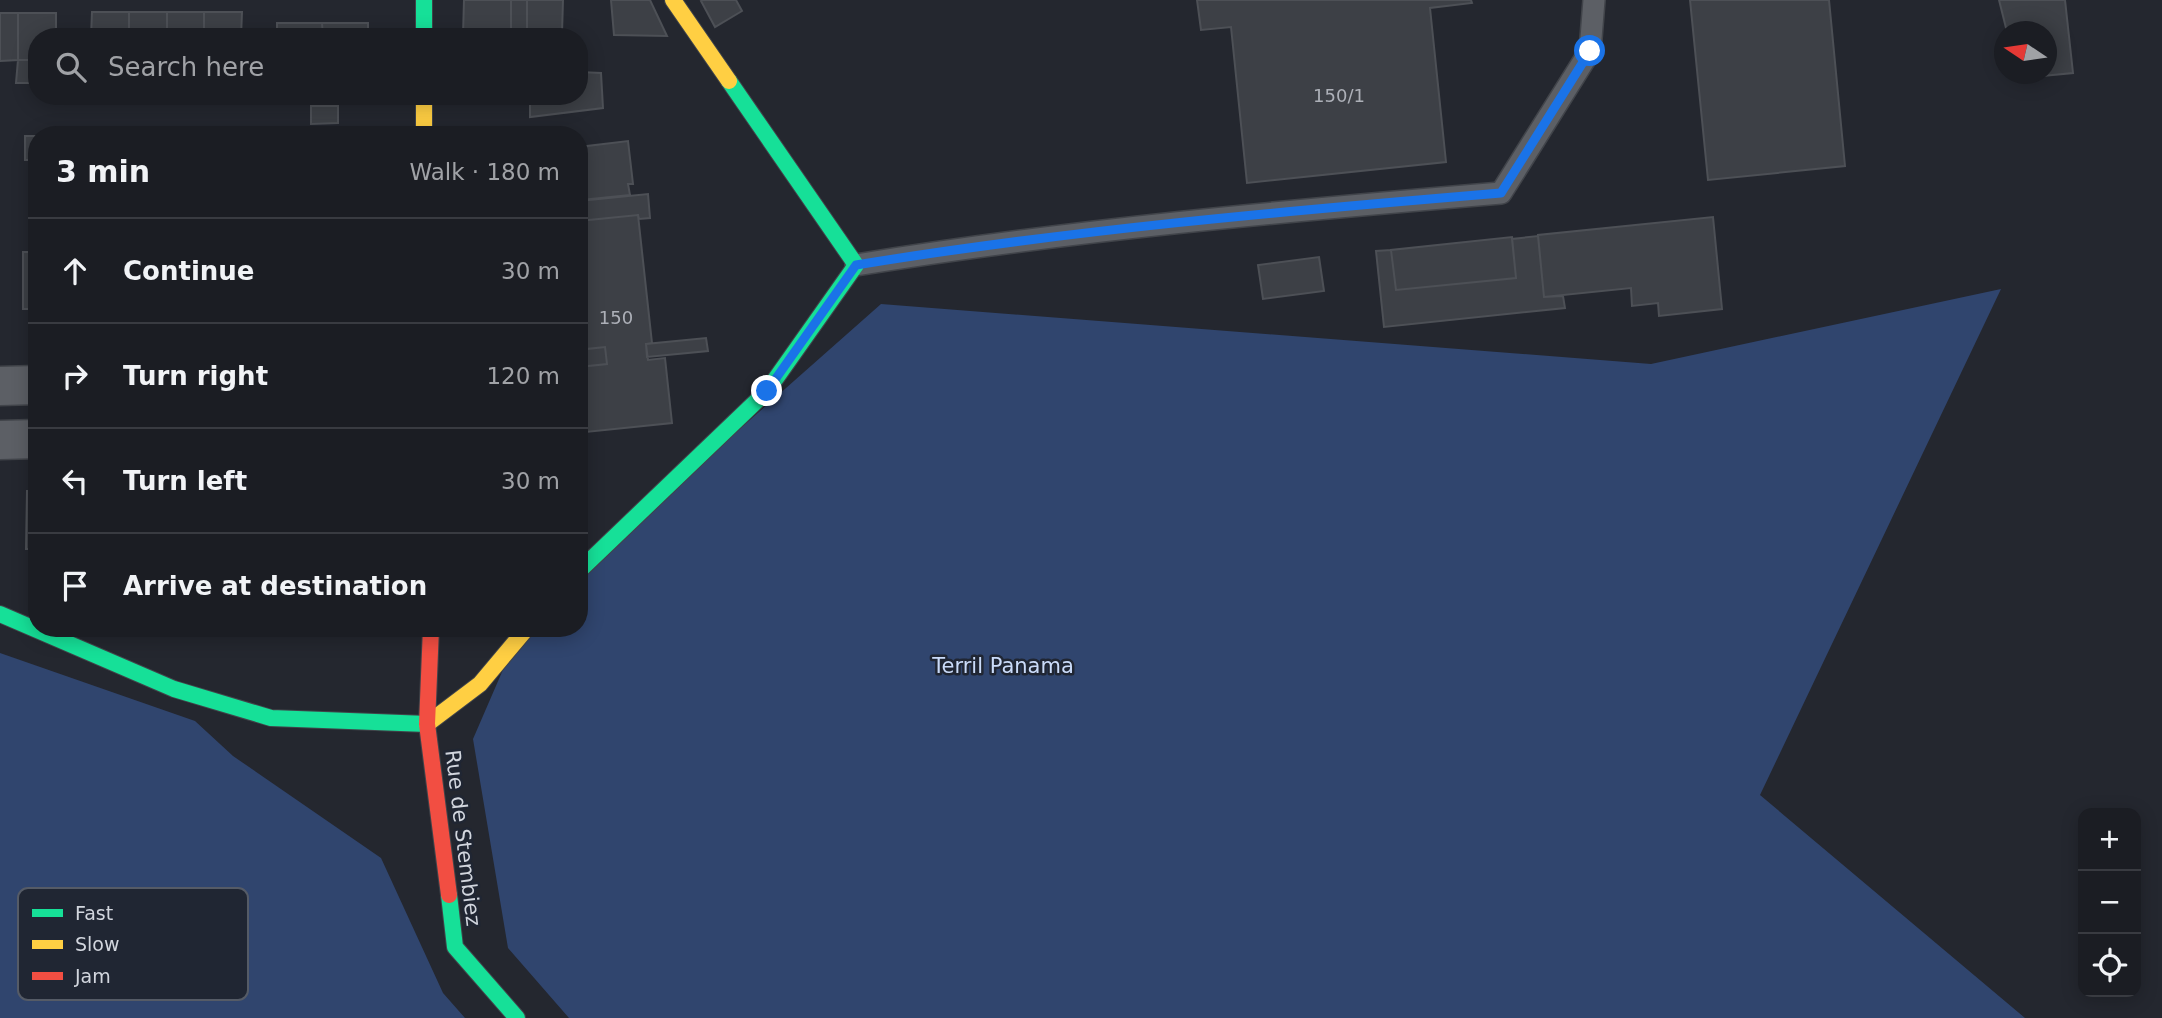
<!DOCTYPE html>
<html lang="en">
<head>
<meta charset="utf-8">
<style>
  :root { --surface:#1b1d23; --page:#282a30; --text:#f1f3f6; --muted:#a0a2a6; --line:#393b41 }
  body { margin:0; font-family:"DejaVu Sans",sans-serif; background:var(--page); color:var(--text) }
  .controls { position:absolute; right:21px; bottom:21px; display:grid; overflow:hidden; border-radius:14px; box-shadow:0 4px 18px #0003 }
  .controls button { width:63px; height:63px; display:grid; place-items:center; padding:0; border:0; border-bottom:2px solid var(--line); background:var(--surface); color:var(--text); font:35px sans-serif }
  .compass { position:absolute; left:1994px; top:21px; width:63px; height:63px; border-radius:50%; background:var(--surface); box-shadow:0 4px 18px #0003; rotate:283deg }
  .stop { position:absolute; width:21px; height:21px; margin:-16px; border:5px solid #1a73e8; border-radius:50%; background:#fff }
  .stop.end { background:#1a73e8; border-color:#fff; box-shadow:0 2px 7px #0008 }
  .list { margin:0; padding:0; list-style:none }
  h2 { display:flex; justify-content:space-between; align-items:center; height:91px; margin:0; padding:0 28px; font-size:30px }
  h2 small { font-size:23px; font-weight:400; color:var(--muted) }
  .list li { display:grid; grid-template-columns:46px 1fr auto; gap:21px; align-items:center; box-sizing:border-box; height:105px; padding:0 28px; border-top:2px solid var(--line) }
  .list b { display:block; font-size:26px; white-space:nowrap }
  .list em { font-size:23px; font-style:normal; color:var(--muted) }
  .icon { flex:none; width:38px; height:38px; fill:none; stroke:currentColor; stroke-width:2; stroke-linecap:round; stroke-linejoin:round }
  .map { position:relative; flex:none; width:2162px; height:1018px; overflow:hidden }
  .search { position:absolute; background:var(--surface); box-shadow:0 4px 18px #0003; left:28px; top:28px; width:560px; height:77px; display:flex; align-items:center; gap:18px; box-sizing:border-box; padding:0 24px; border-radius:28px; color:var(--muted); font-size:26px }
  .panel { position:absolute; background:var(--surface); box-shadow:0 4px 18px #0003; left:28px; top:126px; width:560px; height:511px; border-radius:28px }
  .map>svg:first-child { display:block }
  .forest { fill:#30456e }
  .building { fill:#3d4046; stroke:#4d5056; stroke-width:2 }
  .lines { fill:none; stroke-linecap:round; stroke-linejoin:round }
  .lane-casing { stroke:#41444a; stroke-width:24 }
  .street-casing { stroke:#41444a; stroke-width:41 }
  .fast-casing { stroke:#41444a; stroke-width:18 }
  .slow-casing { stroke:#41444a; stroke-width:18 }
  .jam-casing { stroke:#41444a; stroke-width:18 }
  .lane { stroke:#5c5f65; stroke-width:21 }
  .street { stroke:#5c5f65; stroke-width:38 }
  .fast { stroke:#16e098; stroke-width:16 }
  .slow { stroke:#ffcf43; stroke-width:16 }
  .jam { stroke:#f24e42; stroke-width:16 }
  .route { stroke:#1a73e8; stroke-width:9 }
  .labels { text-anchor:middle; stroke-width:5; stroke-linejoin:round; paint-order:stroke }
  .number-label { font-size:18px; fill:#adb0b8 }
  .park-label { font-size:21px; fill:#cadbf9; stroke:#202633 }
  .street-label { font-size:21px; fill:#d2d6de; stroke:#202633 }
  .key { fill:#202633; stroke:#555b66; stroke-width:2 }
  .key-label { font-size:19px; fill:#d2d6de }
</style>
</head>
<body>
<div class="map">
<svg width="2162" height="1018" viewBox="0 0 2162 1018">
  <rect width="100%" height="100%" fill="#24272f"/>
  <path class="forest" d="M2001,289L1760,795L2025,1018H569L508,948L473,739L521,628H579V571L881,304L1651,364Z
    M0,653L195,721L233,756L381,858L443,993L465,1018H0Z"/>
  <path class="building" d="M464,0H511V36L463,35Z
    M511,0H527V33H531V37H511Z
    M527,0H563L562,33H527Z
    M611,0H650L667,36L614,35Z
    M703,0H736L742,11L715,27L701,1Z
    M1197,0H1471L1472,3L1430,8L1446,162L1247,183L1231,27L1201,30Z
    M1690,0H1829L1845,166L1708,180Z
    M1999,0H2065L2073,73L2013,79L2012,74H2046V32H2007Z
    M92,12H129V37H91Z
    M129,12H167V37H129Z
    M167,12H204V37H167Z
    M204,12H242L241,37H204Z
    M0,13H18V60L0,61Z
    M18,13H56V37H37V60H18Z
    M277,23H322L323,37H277Z
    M322,23H368V37H323Z
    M18,60H37V83H16Z
    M579,72L601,73L603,108L530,117V96H579Z
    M311,106H338V123L311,124Z
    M25,136H37V160H25Z
    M628,141L633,184H628L630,195L581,200L579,147Z
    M648,194L650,218L639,219L638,215L579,221V201Z
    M638,215L652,343L646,344L648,360L665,358L672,423L586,432L579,367L607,364L605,347L585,349L579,291V221Z
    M1713,217L1722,309L1659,316L1658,303L1632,306L1631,288L1544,297L1538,235Z
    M1538,236L1544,297L1563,296L1565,308L1384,327L1376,251L1391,250L1396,290L1516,278L1512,239Z
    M1512,237L1516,278L1396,290L1391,250Z
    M23,252H37V309H23Z
    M1319,257L1324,291L1263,299L1258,265Z
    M706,338L708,351L647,357L646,344Z
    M605,347L607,364L579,367V350Z
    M27,491H37V549H26Z"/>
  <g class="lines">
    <defs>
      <path id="lane" d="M856,265C1070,230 1285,211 1501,193L1590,51L1594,0"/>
      <path id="street" d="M0,386L37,385
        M0,440L37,439"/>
      <path id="fast" d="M424,0V37
        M579,571L767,391L856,265L729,81
        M0,614L174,689L271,718L427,724
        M449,895L455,947L517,1018"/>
      <path id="slow" d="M673,0L729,81
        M424,96V135
        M427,724L480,684L527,628"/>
      <path id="jam" d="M431,628L427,724L449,895"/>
    </defs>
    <use href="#lane" class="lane-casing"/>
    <use href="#street" class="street-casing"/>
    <use href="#fast" class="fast-casing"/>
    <use href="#slow" class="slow-casing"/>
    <use href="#jam" class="jam-casing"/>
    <use href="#lane" class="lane"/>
    <use href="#street" class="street"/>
    <use href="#fast" class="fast"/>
    <use href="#slow" class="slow"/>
    <use href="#jam" class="jam"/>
  </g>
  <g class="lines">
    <path class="route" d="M767,391L856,265C1070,230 1285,211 1501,193L1590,51"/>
  </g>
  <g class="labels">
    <g class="number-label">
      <text x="1339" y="102">150/1</text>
      <text x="616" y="324">150</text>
    </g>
    <g class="park-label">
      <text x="1003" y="673">Terril Panama</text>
    </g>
    <g class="street-label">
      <text transform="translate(463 838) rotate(83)" y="7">Rue de Stembiez</text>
    </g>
  </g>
  <rect x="18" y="888" width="230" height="112" rx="10" class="key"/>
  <rect x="32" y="909" width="31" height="8" fill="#16e098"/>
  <rect x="32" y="940" width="31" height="9" fill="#ffcf43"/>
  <rect x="32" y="972" width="31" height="8" fill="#f24e42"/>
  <g class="key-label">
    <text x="75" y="920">Fast</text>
    <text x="75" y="951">Slow</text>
    <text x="75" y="983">Jam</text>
  </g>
</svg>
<div class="controls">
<button>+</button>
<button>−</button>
<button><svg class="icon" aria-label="locate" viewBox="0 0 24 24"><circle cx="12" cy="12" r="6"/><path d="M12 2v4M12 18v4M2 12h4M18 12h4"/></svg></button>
</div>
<svg class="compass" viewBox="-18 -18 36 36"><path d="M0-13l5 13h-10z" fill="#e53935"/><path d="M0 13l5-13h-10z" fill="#a0a2a6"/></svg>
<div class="stop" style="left:1590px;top:51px"></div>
<div class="stop end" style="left:767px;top:391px"></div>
<div class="search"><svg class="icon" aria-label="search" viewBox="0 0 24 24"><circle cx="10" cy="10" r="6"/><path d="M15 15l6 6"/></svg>Search here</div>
<section class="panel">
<h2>3 min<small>Walk · 180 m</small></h2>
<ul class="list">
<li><svg class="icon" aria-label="ahead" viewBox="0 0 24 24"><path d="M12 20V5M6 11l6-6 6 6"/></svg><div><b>Continue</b></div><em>30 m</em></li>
<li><svg class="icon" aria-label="right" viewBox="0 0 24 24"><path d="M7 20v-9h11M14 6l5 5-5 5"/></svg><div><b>Turn right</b></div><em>120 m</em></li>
<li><svg class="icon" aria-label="left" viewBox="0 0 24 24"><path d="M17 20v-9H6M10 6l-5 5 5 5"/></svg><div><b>Turn left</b></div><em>30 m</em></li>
<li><svg class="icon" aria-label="arrive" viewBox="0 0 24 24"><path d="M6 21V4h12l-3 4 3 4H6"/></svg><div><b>Arrive at destination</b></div></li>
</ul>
</section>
</div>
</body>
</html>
